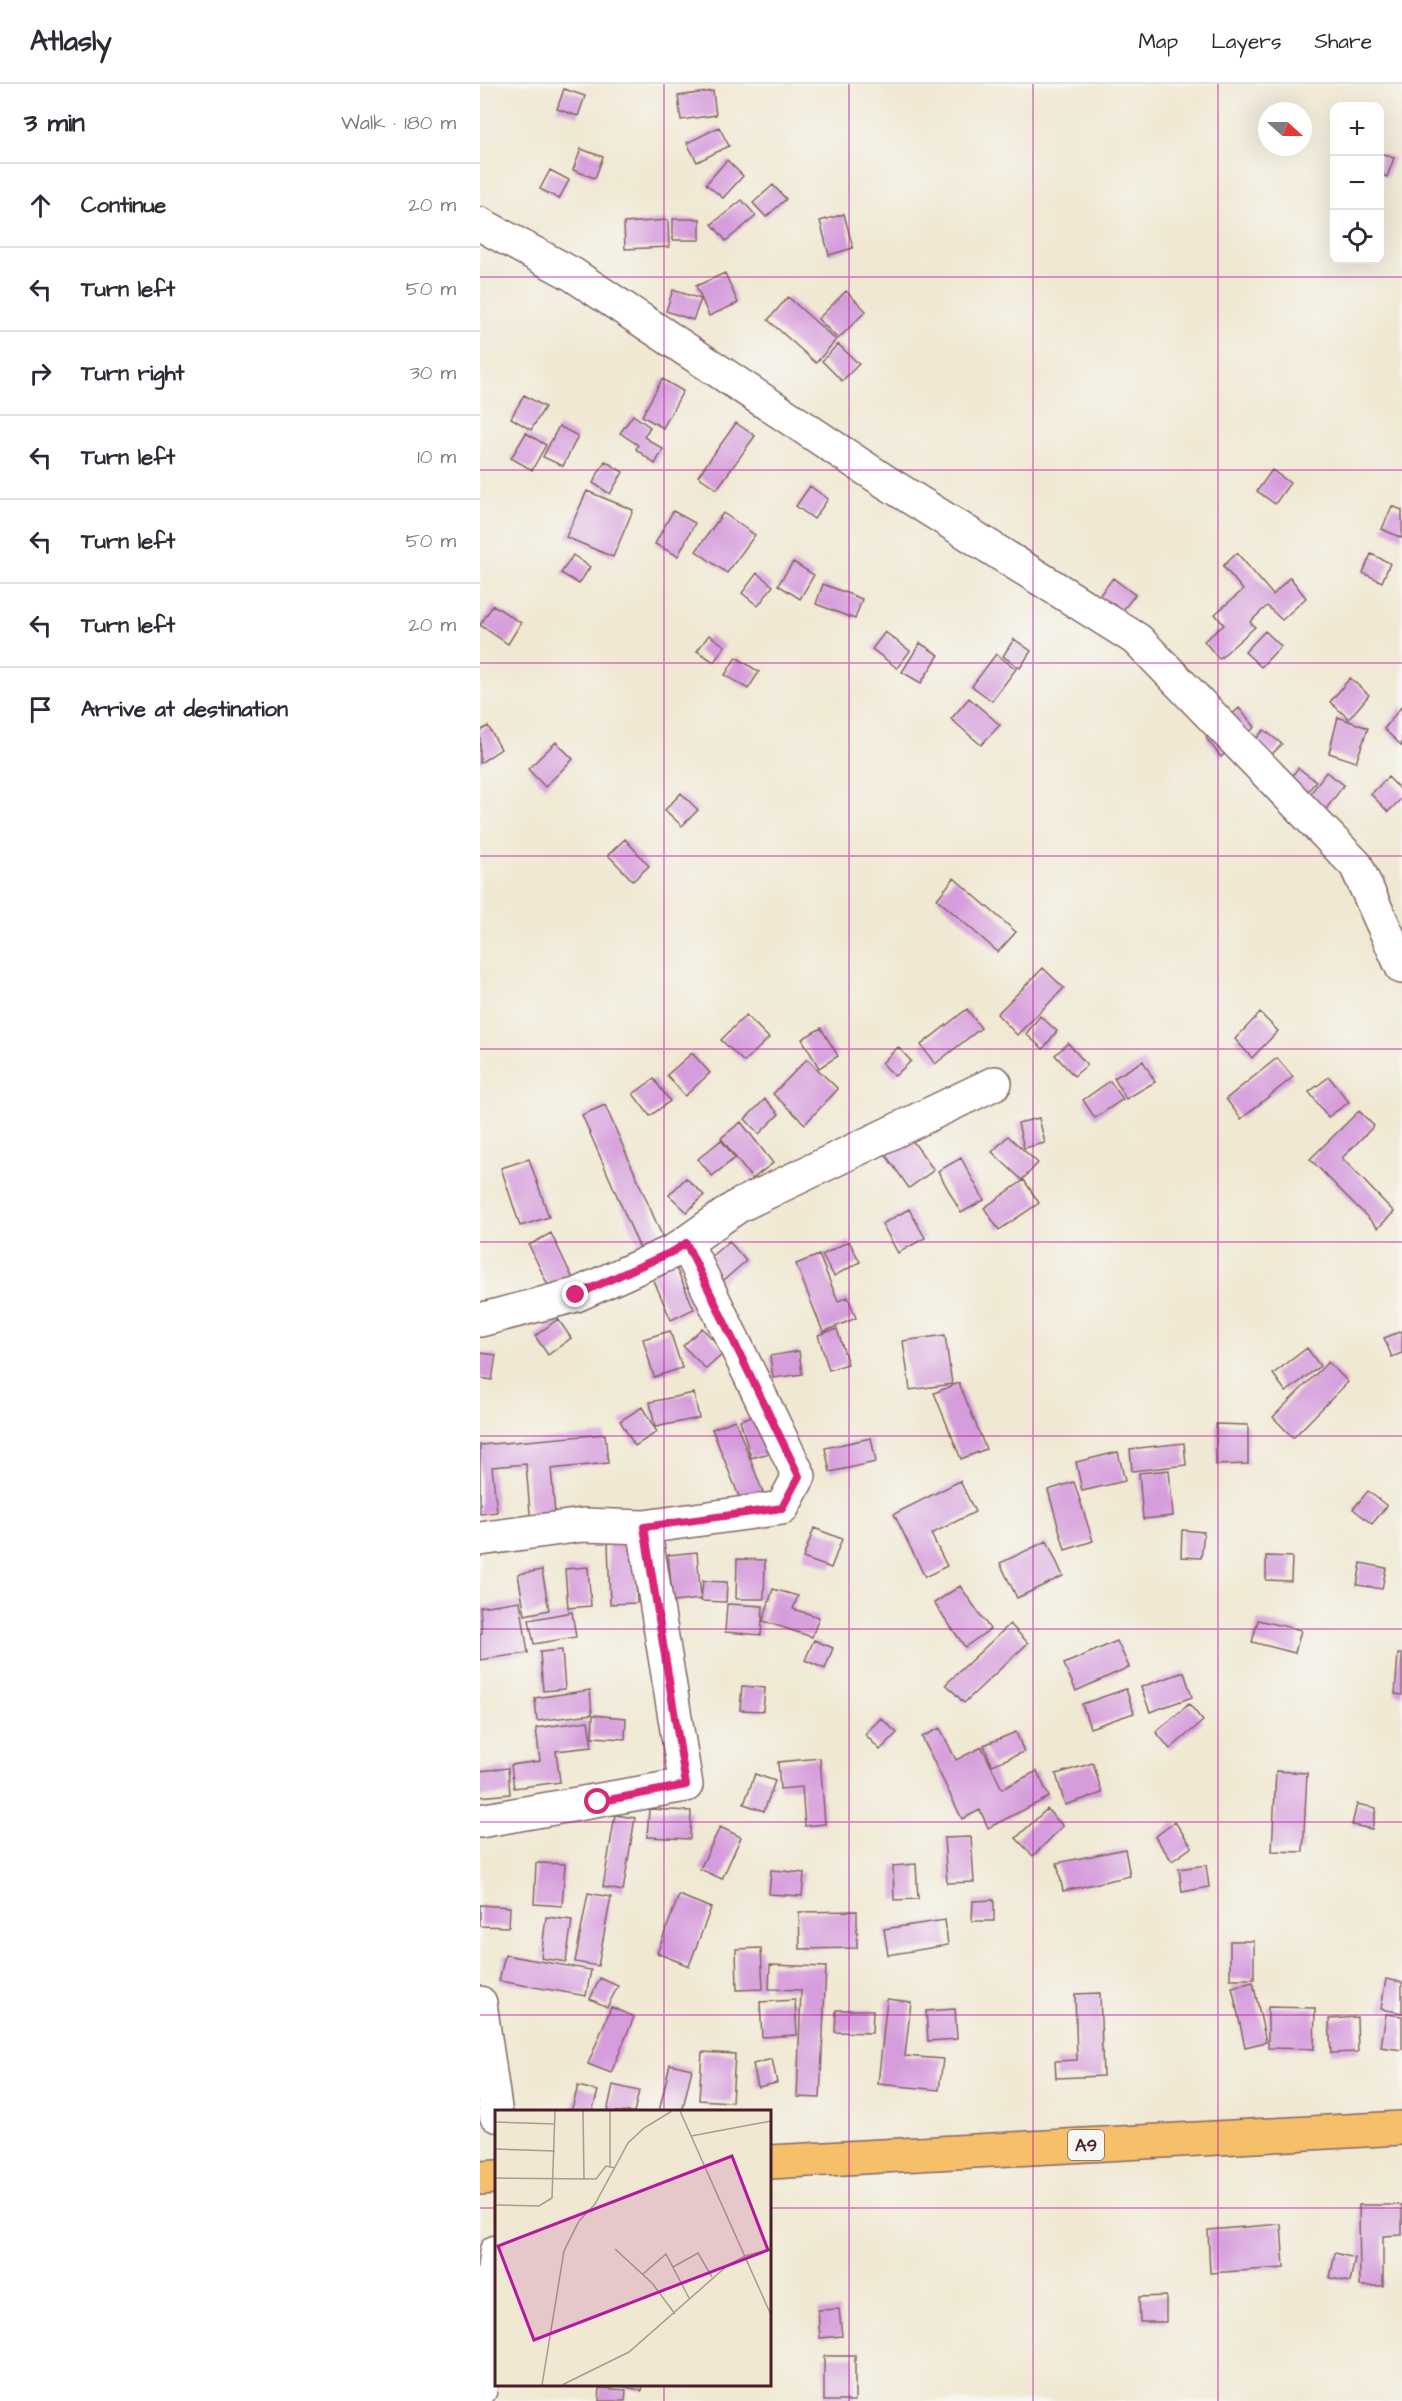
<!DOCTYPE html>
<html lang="en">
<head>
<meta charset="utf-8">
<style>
  :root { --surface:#fff; --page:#f7f7f7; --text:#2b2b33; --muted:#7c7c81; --line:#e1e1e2 }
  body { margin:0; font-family:"Architects Daughter",sans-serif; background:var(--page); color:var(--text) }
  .controls { position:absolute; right:18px; top:18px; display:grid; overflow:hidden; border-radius:12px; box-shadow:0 6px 24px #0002 }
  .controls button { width:54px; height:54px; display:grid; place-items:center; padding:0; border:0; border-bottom:2px solid var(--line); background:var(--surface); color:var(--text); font:30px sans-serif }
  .compass { position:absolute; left:778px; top:18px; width:54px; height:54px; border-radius:50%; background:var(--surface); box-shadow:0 6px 24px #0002; rotate:111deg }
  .stop { position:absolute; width:18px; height:18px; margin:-14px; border:4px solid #db2777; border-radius:50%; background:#fff }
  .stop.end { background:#db2777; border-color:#fff; box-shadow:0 2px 6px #0008 }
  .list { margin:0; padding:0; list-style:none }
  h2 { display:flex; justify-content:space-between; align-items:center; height:78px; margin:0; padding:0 24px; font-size:26px }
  h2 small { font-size:20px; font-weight:400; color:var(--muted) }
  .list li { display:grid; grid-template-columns:39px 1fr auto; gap:18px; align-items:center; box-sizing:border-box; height:84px; padding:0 24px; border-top:2px solid var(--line) }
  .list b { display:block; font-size:22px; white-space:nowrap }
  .list em { font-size:20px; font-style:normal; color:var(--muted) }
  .icon { flex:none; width:33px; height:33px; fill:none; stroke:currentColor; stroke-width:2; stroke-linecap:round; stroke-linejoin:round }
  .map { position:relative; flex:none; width:922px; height:2317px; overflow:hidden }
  header { display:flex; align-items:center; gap:36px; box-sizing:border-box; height:84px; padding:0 30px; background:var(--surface); border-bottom:2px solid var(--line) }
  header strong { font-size:28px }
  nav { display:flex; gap:33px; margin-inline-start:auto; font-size:21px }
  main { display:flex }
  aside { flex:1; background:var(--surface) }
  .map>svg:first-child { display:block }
  .building { fill:#d69cdc }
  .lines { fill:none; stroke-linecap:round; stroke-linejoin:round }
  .minor-casing { stroke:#846565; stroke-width:36 }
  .major-casing { stroke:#846565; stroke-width:36 }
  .minor { stroke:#fff; stroke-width:33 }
  .major { stroke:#f6c06b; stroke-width:33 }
  .route { stroke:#db2777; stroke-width:8 }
  .grid { fill:none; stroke:#b5179e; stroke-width:1.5; stroke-opacity:0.55 }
  .labels { text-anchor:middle; stroke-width:4.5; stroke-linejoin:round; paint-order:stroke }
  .shield { fill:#f6f6f2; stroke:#7e6067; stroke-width:1.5 }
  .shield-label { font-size:18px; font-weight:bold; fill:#4a1f2b }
  .inset-road { fill:none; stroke:#ae988f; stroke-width:1.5 }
  .view { fill:#b5179e; fill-opacity:0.15; stroke:#b5179e; stroke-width:3 }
  .inset-edge { fill:none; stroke:#4a1f2b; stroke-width:3 }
</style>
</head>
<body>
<header>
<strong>Atlasly</strong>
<nav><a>Map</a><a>Layers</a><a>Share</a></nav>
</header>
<main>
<aside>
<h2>3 min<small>Walk · 180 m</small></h2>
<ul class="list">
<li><svg class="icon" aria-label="ahead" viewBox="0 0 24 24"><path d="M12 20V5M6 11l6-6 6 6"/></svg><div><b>Continue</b></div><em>20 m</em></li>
<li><svg class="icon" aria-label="left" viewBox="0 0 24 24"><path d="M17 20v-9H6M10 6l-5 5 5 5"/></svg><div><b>Turn left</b></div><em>50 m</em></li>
<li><svg class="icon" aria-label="right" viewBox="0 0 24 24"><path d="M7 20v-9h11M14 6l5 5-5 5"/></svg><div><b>Turn right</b></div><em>30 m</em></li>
<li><svg class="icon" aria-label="left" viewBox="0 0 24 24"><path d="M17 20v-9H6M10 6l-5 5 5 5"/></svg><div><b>Turn left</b></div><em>10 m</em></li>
<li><svg class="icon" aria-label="left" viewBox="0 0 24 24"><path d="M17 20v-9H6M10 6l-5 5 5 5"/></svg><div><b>Turn left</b></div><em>50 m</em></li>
<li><svg class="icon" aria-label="left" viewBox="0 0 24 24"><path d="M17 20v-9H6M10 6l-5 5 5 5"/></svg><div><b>Turn left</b></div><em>20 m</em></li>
<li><svg class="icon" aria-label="arrive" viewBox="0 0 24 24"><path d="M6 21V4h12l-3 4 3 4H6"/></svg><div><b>Arrive at destination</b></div></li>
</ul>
</aside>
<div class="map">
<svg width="922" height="2317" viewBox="0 0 922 2317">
  <rect width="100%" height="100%" fill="#f6f6f2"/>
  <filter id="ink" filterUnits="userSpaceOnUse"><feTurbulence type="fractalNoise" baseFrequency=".0167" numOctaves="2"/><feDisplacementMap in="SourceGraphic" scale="12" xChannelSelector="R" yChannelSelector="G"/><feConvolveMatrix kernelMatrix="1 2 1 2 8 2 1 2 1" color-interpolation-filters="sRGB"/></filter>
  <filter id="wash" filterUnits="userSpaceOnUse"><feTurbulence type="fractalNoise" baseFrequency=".008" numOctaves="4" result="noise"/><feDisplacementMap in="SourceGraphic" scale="24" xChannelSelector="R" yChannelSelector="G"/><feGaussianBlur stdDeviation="1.35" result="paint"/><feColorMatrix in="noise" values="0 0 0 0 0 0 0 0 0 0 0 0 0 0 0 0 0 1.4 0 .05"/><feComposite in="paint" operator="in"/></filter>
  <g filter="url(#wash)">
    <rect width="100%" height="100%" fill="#f0e8d2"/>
    <g id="blocks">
      <path class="building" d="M84,5L105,12L98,32L77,25Z
        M233,7L236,31L201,36L198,12Z
        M239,43L249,62L217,78L207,59Z
        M101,65L123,73L115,94L93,86Z
        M900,69L914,74L907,93L900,90Z
        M247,76L263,92L243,114L226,100Z
        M70,86L89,96L79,115L60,105Z
        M293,101L306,115L286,133L273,119Z
        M262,116L276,132L246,157L232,140Z
        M364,130L373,164L349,171L340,137Z
        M193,135H220V156H193Z
        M188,136L189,163L145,165L144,139Z
        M245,189L258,219L229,232L216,202Z
        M193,206L221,215L213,236L186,227Z
        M366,207L386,227L358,255L338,235Z
        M308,213L356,256L336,279L288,236Z
        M358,260L379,280L362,297L342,277Z
        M182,295L203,307L183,344L162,332Z
        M44,311L65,323L51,346L31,334Z
        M153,331L170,343L164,353L183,365L175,380L156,365L158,361L140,349Z
        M256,339L275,352L237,405L218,392Z
        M79,342L98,352L83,382L63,373Z
        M46,349L66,361L52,386L31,374Z
        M125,377L143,388L130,410L113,399Z
        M792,386L810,399L795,420L777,407Z
        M330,402L348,415L334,435L316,422Z
        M107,407L153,426L133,473L86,453Z
        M912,422L922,426V454L902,445Z
        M193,427L215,439L198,472L175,460Z
        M243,429L275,451L247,489L216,467Z
        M757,469L793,511L810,493L826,514L802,536L787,522L770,538L775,543L739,575L724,557L744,541L735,530L763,506L743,482Z
        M891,470L910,479L902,498L883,489Z
        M93,471L110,483L99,500L81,489Z
        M313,478L334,491L320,515L298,501Z
        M277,489L293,502L278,522L262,509Z
        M633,494L655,511L623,551L602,534Z
        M343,500L382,515L375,535L336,520Z
        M13,521L41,539L28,560L0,541Z
        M785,547L801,562L781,583L765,568Z
        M405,548L430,567L417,584L392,565Z
        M229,551L245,562L234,578L217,567Z
        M534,555L551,567L540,584L523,572Z
        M440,559L459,571L441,599L422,588Z
        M516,570L536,585L512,617L492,602Z
        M256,573L279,588L268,605L245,591Z
        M870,594L889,611L869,635L850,618Z
        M489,614L520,641L501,661L471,635Z
        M922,622V662L904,645Z
        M759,624L775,643L741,673L726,654Z
        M858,633L888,644L876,678L849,669Z
        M8,642L21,665L0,679V647Z
        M784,646L802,660L792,670L775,656Z
        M76,658L93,675L65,703L48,685Z
        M818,684L836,697L809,732L792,719Z
        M846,688L864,701L829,748L812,735Z
        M908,693L922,707V714L908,728L891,710Z
        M201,709L218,726L202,742L185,726Z
        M145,755L169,782L153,797L128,771Z
        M474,794L536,848L518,868L457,815Z
        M563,884L584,904L537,951L517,930Z
        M487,925L501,944L455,980L441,961Z
        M780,929L798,947L772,974L755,955Z
        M266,931L289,954L264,978L241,956Z
        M560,932L577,947L563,965L546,950Z
        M341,944L358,972L339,984L322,955Z
        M588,959L607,981L594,992L575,971Z
        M418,963L431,977L415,992L402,979Z
        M212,969L230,989L205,1012L187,991Z
        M797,974L813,993L761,1035L746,1015Z
        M327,975L358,1005L325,1040L293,1010Z
        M663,977L675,998L646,1015L634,994Z
        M849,993L869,1018L848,1033L829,1008Z
        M174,995L190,1017L170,1032L153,1010Z
        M630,997L643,1015L615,1034L603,1016Z
        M285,1015L299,1030L279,1050L265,1035Z
        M125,1021L214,1225L191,1236L102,1031Z
        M879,1027L894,1042L862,1074L914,1128L898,1144L830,1075Z
        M559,1034L565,1059L544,1064L538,1039Z
        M261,1038L293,1079L272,1095L241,1054Z
        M429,1052L454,1086L429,1104L405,1070Z
        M528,1052L558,1079L542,1096L512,1068Z
        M241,1056L255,1074L232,1092L218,1075Z
        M481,1074L504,1116L481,1129L458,1087Z
        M49,1075L69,1133L40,1142L21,1084Z
        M206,1094L224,1111L207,1128L189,1111Z
        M544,1096L559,1119L519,1146L504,1124Z
        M429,1125L445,1154L418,1169L402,1140Z
        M71,1149L95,1199L72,1210L49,1161Z
        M249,1157L266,1177L237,1202L220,1182Z
        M369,1157L380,1178L354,1192L342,1171Z
        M339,1171L358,1217L368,1213L376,1234L343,1248L316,1180Z
        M78,1235L91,1254L68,1271L55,1252Z
        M222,1244L245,1268L226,1285L203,1262Z
        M357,1245L368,1280L349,1286L338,1251Z
        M190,1247L202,1284L174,1293L163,1255Z
        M922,1247V1269L912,1273L904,1254Z
        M465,1251L472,1300L430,1306L423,1257Z
        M827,1264L840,1282L806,1308L793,1290Z
        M319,1267L322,1290L293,1294L290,1272Z
        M0,1269L16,1271L12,1296L0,1294Z
        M848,1278L868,1298L813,1354L793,1333Z
        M479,1299L506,1365L481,1375L454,1309Z
        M214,1309L219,1334L175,1343L170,1318Z
        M162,1323L177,1348L155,1362L140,1337Z
        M279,1330L290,1369L271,1374L260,1336Z
        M255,1336L284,1411L262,1420L232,1345Z
        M736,1340L768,1341V1380L736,1381Z
        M125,1350L128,1379L71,1385L77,1451L52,1453L46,1380L12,1383L17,1428L0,1430V1361Z
        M391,1354L396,1378L350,1388L345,1364Z
        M704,1359L706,1381L652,1387L650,1365Z
        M638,1368L645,1397L602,1407L596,1378Z
        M689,1386L693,1432L663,1435L659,1389Z
        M480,1397L495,1428L451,1450L467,1482L445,1493L414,1430Z
        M594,1398L613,1457L585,1466L568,1406Z
        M888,1407L907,1422L892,1440L873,1425Z
        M334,1444L362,1455L351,1484L323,1474Z
        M702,1446L724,1448L721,1474L701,1473Z
        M155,1457L157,1519L130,1520L128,1458Z
        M567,1457L583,1492L537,1514L520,1479Z
        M217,1468L221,1515L193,1518L188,1471Z
        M786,1472L812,1473L811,1497L786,1496Z
        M257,1475L285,1476L284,1515H256Z
        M881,1479L906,1484L902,1505L877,1501Z
        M108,1483L111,1522L88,1524L85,1485Z
        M62,1486L69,1526L45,1531L38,1490Z
        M223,1497L247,1498L246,1518L221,1517Z
        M480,1502L510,1545L485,1563L454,1519Z
        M293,1505L318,1512L313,1525L339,1533L332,1553L283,1537Z
        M40,1517L48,1569L0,1576V1549H2L0,1523Z
        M247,1520L283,1522L281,1551L245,1548Z
        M92,1528L96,1553L54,1560L49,1536Z
        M778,1536L821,1546L815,1569L772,1558Z
        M530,1540L548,1559L484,1619L466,1600Z
        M334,1556L353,1564L345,1585L325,1576Z
        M637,1557L649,1583L596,1607L584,1580Z
        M82,1566L85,1605L63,1607L60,1568Z
        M918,1570H922V1611L915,1610Z
        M704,1588L712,1613L670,1628L661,1603Z
        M262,1602L285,1604L283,1627L260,1626Z
        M646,1605L654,1629L610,1644L602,1620Z
        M110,1606L112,1630L57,1637L55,1614Z
        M709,1620L723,1637L690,1665L676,1648Z
        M113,1631L146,1634L145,1655L112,1653Z
        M401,1634L417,1649L400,1666L385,1650Z
        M108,1637L112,1663L76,1667L80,1698L34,1704L31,1681L60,1677L56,1644Z
        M460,1644L476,1676L502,1663L522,1705L557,1687L569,1713L508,1744L500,1726L482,1735L442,1653Z
        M536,1648L544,1668L512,1681L504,1661Z
        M340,1674L345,1740L325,1742L322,1703L300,1705L298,1678Z
        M613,1679L622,1709L585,1721L576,1690Z
        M28,1684L30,1710L0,1713V1687Z
        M796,1687L827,1689L823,1768L792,1767Z
        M275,1690L295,1697L284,1727L264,1720Z
        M877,1720L896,1724L892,1745L872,1741Z
        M169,1725L211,1727L210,1755L167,1753Z
        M567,1725L583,1742L553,1772L536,1754Z
        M135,1731L155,1734L143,1807L123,1803Z
        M695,1738L712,1763L692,1777L675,1753Z
        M240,1743L261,1753L242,1795L220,1785Z
        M491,1753L494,1798L467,1799L464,1754Z
        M645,1765L650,1792L583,1807L577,1779Z
        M56,1779L85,1780L82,1822L54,1820Z
        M436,1780L438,1815L414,1816L413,1782Z
        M726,1781L729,1803L702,1808L699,1785Z
        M291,1786L324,1789L322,1812L289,1810Z
        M108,1809L131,1813L118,1882L95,1878Z
        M199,1811L231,1824L209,1882L177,1869Z
        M514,1816V1837H492L493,1817Z
        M0,1821L30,1823L29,1843L0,1842Z
        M377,1827V1864L320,1865L319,1828Z
        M66,1833L92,1836L86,1878L61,1874Z
        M465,1836L468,1861L408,1871L404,1845Z
        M750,1857H774V1895H750Z
        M281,1864L283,1905L257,1906L256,1865Z
        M25,1871L111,1886L106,1912L19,1897Z
        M290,1881L346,1883L340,2014L317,2013L321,1906L289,1905Z
        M120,1894L138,1902L127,1923L110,1915Z
        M906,1895L922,1898V1929L901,1925Z
        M773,1898L786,1958L765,1963L752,1903Z
        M620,1909L623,1992L576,1994L575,1977L597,1976L595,1910Z
        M407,1915L431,1918L425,1972L463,1975L459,2006L398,2000Z
        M315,1916L317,1951L282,1953L280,1918Z
        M131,1923L154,1933L131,1989L108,1980Z
        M788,1923L835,1924L834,1965L788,1964Z
        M475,1925L477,1955L448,1957L446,1927Z
        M356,1926H393L392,1949L355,1948Z
        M906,1930L922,1932V1966L901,1963Z
        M877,1933L878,1968L851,1969L849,1935Z
        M222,1968L255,1970L252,2018L219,2016Z
        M292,1975L297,1999L278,2003L273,1980Z
        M190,1980L212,1985L202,2028H179Z
        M133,2001L159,2007L154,2028H127Z
        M98,2002L118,2007L112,2028H91Z
        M879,2121H922V2151L903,2152V2202H880Z
        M801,2140L804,2184L730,2189L728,2146Z
        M855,2169L875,2174L870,2198L850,2194Z
        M686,2212V2238H660L659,2213Z
        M359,2225L362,2252L340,2254L338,2226Z
        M344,2272H375V2317H344Z
        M134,2300H163L162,2307Z
        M120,2304L146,2306L145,2317H119Z"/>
    </g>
  </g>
  <g filter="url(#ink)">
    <use href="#blocks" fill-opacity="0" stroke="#846565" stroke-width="1.5"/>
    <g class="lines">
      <defs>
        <path id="minor" d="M0,140L92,190L406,398L658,556L876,781L922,883
          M0,1236L96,1211L194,1167L258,1122L515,999
          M0,1455L103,1441L164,1443L302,1424L319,1392L206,1159
          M0,1737L206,1701L164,1443
          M0,1919L16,2031
          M0,2306L16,2168"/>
        <path id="major" d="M290,2078L922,2044
          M0,2094L16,2093"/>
      </defs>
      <use href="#minor" class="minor-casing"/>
      <use href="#major" class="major-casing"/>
      <use href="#minor" class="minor"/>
      <use href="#major" class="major"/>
    </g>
  </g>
  <g class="lines" filter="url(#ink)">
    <path class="route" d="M96,1211L194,1167L206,1159L319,1392L302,1424L164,1443L206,1701L118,1718"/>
  </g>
  <path class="grid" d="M184,0V2028M369,0V2317M553,0V2317M738,0V2317M0,193H922M0,386H922M0,579H922M0,772H922M0,965H922M0,1158H922M0,1352H922M0,1545H922M0,1738H922M0,1931H922M0,2124H16M290,2124H922M184,2300V2317"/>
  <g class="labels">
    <rect class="shield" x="588" y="2046" width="36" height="30" rx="4.5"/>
    <g class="shield-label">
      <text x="606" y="2067">A9</text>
    </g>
  </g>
  <g transform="translate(15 2026)">
    <rect width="276" height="276" fill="#f0e8d2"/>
    <path class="inset-road" d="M88,1L89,69M185,1L276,205M0,12L60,14M196,26L276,11M0,39L60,41M115,56V1M0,68L101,69L111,56L120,58M0,95L44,96L57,88L60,1M120,139L157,173L180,204M178,157L203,143L217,167M148,164L171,144L194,188M47,275L69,141L84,111L100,94L133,33L149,18L177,1M67,275L134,242L233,155L250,146L276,139"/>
    <path class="view" d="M237,46L273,140L39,230L3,136Z"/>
    <rect width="276" height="276" class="inset-edge"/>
  </g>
</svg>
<div class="controls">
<button>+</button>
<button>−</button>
<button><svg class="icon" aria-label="locate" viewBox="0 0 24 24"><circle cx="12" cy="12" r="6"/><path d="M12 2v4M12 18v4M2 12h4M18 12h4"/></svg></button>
</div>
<svg class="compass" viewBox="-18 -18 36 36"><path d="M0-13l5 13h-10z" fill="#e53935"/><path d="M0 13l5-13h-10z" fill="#7c7c81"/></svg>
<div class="stop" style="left:118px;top:1718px"></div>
<div class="stop end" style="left:96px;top:1211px"></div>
</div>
</main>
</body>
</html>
